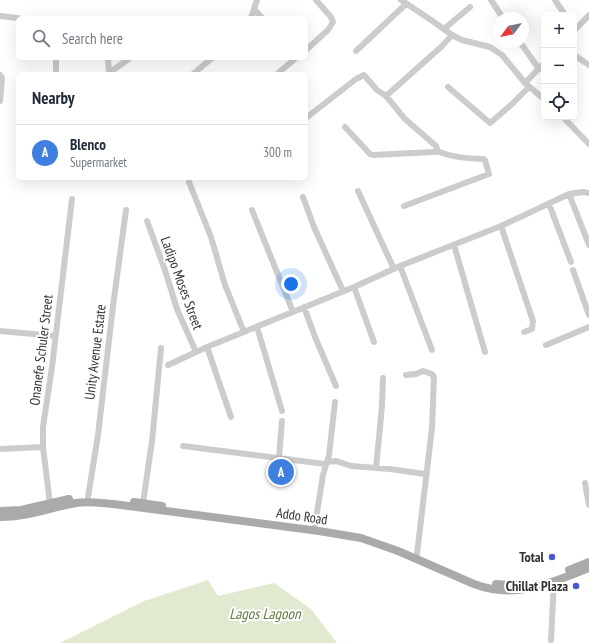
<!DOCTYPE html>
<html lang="en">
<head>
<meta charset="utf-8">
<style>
  :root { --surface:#fff; --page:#f6f6f7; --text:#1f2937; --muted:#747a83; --line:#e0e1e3; --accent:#b45309 }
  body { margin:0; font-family:"PT Sans Narrow",sans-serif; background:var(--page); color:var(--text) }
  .controls { position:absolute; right:12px; top:12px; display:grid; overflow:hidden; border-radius:6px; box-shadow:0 4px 16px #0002 }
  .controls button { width:36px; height:36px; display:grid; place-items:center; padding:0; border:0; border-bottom:1px solid var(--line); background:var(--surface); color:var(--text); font:20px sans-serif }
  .compass { position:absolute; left:493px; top:12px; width:36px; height:36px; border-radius:50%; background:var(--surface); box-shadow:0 4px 16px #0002; rotate:238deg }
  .you { position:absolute; left:291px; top:284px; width:14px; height:14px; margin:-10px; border:3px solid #fff; border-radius:50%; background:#1a73e8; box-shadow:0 0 0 6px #1a73e833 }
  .badge { display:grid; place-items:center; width:26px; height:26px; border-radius:50%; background:var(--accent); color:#fff; font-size:13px; font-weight:700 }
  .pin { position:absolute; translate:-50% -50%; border:2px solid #fff; box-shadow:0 1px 4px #0006 }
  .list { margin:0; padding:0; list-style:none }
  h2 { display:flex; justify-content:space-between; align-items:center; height:52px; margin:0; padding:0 16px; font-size:17px }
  h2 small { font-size:13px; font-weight:400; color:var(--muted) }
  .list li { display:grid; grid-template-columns:26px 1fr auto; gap:12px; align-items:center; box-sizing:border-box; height:56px; padding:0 16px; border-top:1px solid var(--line) }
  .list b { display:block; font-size:15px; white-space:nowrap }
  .list p { margin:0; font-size:13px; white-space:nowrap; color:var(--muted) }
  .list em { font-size:13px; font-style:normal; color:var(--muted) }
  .icon { flex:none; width:22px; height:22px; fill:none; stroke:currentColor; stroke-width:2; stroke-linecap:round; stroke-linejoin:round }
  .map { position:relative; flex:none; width:589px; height:643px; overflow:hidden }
  .search { position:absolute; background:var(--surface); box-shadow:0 4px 16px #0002; left:16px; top:16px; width:292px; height:44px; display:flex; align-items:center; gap:10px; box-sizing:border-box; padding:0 14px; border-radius:6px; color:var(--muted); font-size:15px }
  .panel { position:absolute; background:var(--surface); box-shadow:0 4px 16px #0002; left:16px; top:72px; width:292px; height:108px; border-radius:6px }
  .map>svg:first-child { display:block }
  .water { fill:#e1ead1 }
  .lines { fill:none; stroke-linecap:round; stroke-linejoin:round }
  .minor { stroke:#ccc; stroke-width:6 }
  .major { stroke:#aaa; stroke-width:8 }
  .poi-dot { fill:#4a57d3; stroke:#fff; stroke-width:1.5 }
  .labels { text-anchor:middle; stroke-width:4; stroke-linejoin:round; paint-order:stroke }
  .street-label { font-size:14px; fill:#323232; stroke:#fff }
  .poi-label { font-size:14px; font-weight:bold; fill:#323232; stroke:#fff; text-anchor:end }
  .water-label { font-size:15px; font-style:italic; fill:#647a40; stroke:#fff }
</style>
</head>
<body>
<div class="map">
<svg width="589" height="643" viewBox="0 0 589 643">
  <rect width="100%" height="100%" fill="#fff"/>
  <path class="water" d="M208,580L218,596L274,583L311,609L337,643H60L144,601Z"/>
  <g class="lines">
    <path class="minor" d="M401,0L434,22L452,35L462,40L490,47L502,55L525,83L544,99
      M491,0L503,18
      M555,0L565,15
      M254,9L262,18
      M0,16L18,18
      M251,18L257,0
      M444,29L470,7
      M574,31L589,15
      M520,42L539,69
      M306,50L328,30L333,22L331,17L316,0
      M356,51L406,4
      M574,55L589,65
      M56,58V74
      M108,58L109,73L130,58
      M193,74L212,58
      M277,74L296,58
      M0,75L2,78L0,101
      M525,83L544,63
      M448,87L490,123L511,105L529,87
      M386,96L441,47L452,35
      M563,117L589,144
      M306,118L356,79L364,75L377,90L386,96L405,119L436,146L437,149L435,152L373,155L370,154L345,127
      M189,182L211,237L225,285L244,332
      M358,191L394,269
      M569,194L589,245
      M303,197L314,227L343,291
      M549,204L571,262
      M404,206L489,174L485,160L484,159C467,158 453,158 437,151
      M252,210L293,312
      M147,221L165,270L177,309L196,352
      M501,226L533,321L532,329L524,332
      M454,245L485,352
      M400,266L432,350
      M573,270L589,315
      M354,287L374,342
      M304,307L315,337L336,386
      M257,327L282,411
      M0,331L55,336
      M546,345L589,327
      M207,347L231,417
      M168,365L207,347L354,287L400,266L501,226L569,194L583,192L589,193
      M406,375L416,374L423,371L432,374L434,377L432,428L417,554
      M183,446L325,464L328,462L336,461L351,466L390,469L425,474
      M0,449L43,447
      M279,457L282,421
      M376,468L382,406L383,378
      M585,483L589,505
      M88,497L98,435L113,306L126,210
      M143,503L152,441L161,348
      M50,504L43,447V427L52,367L72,199
      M315,525L323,475L329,455L335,402
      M551,640L554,581"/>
    <path class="major" d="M134,502L162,506
      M0,511L21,510L69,499
      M0,517C28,517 49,508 76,503C88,501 100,503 113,504L319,531L361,538L398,551L474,584C516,600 550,583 589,568
      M569,570L589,562
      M496,584L508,585L526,584"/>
  </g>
  <g class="poi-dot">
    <circle cx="552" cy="557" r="4"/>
    <circle cx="576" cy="586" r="4"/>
  </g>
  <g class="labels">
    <g class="street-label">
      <text transform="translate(182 283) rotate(70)" y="5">Ladipo Moses Street</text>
      <text transform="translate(41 350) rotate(-83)" y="5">Onanefe Schuler Street</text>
      <text transform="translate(95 352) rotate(-83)" y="5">Unity Avenue Estate</text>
      <text transform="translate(302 516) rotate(8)" y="5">Addo Road</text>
    </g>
    <g class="poi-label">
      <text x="544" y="562">Total</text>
      <text x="568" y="591">Chillat Plaza</text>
    </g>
    <g class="water-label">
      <text x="265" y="619">Lagos Lagoon</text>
    </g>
  </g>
</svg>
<div class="controls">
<button>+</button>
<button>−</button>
<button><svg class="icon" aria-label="locate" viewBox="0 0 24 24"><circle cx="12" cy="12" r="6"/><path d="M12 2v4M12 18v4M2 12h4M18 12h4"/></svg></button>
</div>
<svg class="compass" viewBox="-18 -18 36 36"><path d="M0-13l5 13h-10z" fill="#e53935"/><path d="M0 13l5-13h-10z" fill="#747a83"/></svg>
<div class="you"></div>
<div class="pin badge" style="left:281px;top:472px;background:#3f7fe0">A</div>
<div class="search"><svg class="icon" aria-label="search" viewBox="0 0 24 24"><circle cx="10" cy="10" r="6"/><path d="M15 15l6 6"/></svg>Search here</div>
<section class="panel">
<h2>Nearby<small></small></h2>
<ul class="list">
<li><span class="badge" style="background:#3f7fe0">A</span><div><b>Blenco</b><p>Supermarket</p></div><em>300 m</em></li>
</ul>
</section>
</div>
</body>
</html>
